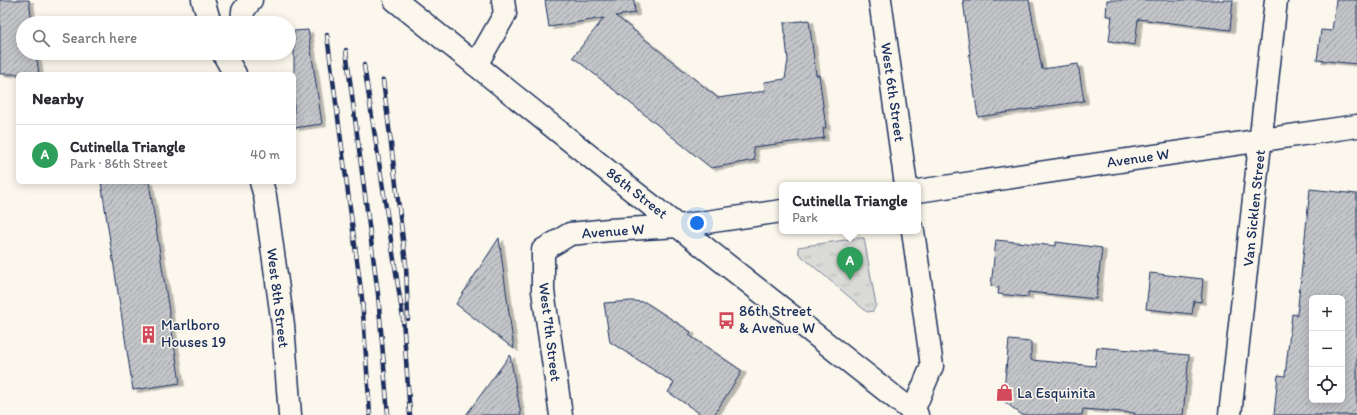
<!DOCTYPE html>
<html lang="en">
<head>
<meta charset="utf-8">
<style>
  :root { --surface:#fff; --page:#f7f7f7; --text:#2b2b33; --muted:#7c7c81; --line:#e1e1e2; --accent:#ea580c }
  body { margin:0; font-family:Itim,sans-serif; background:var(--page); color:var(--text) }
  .controls { position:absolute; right:12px; bottom:12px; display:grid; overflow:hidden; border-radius:6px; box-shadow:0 2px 10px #0003 }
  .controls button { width:36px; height:36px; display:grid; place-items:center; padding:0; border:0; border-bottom:1px solid var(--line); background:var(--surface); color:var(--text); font:20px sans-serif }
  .you { position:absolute; left:697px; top:223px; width:14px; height:14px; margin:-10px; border:3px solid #fff; border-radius:50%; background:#1a73e8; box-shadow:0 0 0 6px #1a73e833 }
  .badge { display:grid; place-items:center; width:26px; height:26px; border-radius:50%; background:var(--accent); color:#fff; font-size:13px; font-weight:700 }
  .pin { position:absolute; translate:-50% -33px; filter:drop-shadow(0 1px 2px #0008) }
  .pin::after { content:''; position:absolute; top:21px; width:14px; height:12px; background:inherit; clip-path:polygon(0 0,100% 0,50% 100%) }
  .popup { position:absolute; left:779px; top:182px; width:142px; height:52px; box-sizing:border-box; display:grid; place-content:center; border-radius:6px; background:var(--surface); filter:drop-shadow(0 1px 3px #0005); font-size:13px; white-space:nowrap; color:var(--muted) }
  .popup b { font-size:15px; color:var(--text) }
  .popup::after { content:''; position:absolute; left:50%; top:100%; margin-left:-8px; border:8px solid transparent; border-top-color:var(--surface) }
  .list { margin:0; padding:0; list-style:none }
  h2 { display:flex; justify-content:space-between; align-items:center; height:52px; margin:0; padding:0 16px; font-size:17px }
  h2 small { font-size:13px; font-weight:400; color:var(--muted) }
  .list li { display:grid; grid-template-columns:26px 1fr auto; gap:12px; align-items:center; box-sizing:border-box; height:60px; padding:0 16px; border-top:1px solid var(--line) }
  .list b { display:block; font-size:15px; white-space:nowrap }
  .list p { margin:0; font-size:13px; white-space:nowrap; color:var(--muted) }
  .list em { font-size:13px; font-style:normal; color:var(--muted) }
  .icon { flex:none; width:22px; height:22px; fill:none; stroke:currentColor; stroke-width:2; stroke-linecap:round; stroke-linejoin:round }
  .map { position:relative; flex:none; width:1357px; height:415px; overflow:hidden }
  .search { position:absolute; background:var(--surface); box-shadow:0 2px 10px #0003; left:16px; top:16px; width:280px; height:44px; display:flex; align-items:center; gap:10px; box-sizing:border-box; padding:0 14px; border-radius:22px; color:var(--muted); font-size:15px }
  .panel { position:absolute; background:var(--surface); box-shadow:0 2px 10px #0003; left:16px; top:72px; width:280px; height:112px; border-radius:6px }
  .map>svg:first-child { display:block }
  .park { fill:url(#park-tufts); stroke:#7a849a }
  .building { fill:url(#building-hatch); stroke:#1b2f5e; fill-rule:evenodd; filter:url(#shadow) }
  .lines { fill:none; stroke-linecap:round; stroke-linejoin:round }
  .minor-casing { stroke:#1b2f5e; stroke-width:25 }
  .secondary-casing { stroke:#1b2f5e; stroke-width:25 }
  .minor { stroke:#fbf7ec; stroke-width:22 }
  .secondary { stroke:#fbf7ec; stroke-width:22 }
  .rail-casing { stroke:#1b2f5e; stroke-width:4.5 }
  .rail { stroke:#fbf7ec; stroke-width:3; stroke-dasharray:9; stroke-linecap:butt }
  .labels { text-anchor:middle; stroke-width:3; stroke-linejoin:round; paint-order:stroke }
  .street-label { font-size:15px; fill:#1b2f5e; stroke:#fbf7ec }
  .poi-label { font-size:15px; fill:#1b2f5e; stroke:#fbf7ec; text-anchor:start }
</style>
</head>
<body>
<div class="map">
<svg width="1357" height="415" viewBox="0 0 1357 415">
  <defs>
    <pattern id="park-tufts" width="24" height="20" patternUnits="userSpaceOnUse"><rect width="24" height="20" fill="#dadad7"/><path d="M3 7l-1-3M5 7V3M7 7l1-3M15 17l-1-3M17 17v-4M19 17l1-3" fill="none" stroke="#babbbb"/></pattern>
    <pattern id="building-hatch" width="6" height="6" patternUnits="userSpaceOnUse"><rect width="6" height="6" fill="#c3c5c9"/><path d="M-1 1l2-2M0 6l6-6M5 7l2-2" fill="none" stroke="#9ea0a6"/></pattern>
    <filter id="shadow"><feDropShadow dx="4.5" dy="2.5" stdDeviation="0" flood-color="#0004"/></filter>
  </defs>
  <rect width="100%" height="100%" fill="#fbf7ec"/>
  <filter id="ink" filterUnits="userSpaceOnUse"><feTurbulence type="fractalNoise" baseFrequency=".025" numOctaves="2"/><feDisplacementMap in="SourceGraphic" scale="8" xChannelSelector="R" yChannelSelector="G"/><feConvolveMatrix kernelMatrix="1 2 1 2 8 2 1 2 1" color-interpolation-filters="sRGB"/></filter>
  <g filter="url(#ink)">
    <path class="park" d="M858,238H864L876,305L873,311L867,312L799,254L798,247Z"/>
    <path class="building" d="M0,0H29L32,23H23V53H36L39,74H0Z
      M545,0H634L635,13L616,16L718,98L765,91L764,82L785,79L788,60L784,23L809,20L816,75H819L826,128H823L824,138L753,147L755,160L711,168L573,57L604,18L549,27Z
      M963,0H1029L1042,69L1078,64L1084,101L978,117L969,55L970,54Z
      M1107,0H1233L1230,30L1138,19L1135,45L1109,41L1112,16H1106Z
      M1336,0H1357V64L1317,60L1321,30L1332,31Z
      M308,30L322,124L294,128V31Z
      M101,182H149L180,383L133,390Z
      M1310,189L1357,194V415H1274L1278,375L1285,376L1292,314L1297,315ZM1312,298H1342V400H1312Z
      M499,238L509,313L514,349L456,304Z
      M996,240L1056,246V242L1102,248L1096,299L1028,292V297L998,294L999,287L991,286Z
      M1150,273L1203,279L1201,302L1194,301L1192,314L1146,309Z
      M631,301L645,302L691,332L689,335L742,371L714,415H702L668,392L674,383L610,342L604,303Z
      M1009,340L1031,342V360L1095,366L1097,347L1189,355L1183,415H1134L1135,413L1083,409L1082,415H1022L1005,402L1004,389Z
      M510,355L521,415H466Z"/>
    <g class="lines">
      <defs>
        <path id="minor" d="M203,0L210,23
          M880,0L906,185
          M242,23L243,11L251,0
          M223,53L235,74
          M476,65L505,14L503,0
          M261,182L265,196L283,325L290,415
          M918,191L1357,126
          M913,411L932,366L913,231
          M561,415L543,291V250L570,234L609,230L679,226L782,211
          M1230,415L1276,0"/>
        <path id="secondary" d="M395,0L628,187L917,415"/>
      </defs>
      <use href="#minor" class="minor-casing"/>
      <use href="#secondary" class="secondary-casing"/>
      <use href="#minor" class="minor"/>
      <use href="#secondary" class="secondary"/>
      <defs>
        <path id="rail" d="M327,35L362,298L370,415
          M346,50L378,294L388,415
          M364,65L403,318L410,415
          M383,80L406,264L408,319"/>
      </defs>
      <use href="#rail" class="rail-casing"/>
      <use href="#rail" class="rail"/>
    </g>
  </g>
  <defs>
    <symbol id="bus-bare" viewBox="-9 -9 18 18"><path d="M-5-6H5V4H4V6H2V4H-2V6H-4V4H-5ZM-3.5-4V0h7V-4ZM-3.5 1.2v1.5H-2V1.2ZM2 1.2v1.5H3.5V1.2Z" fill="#d1495b" stroke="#fbf7ec" stroke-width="2.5" paint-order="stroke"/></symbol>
    <symbol id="building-bare" viewBox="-9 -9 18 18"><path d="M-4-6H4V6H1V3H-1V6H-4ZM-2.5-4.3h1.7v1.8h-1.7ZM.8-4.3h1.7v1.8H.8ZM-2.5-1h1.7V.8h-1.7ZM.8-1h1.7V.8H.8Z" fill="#d1495b" stroke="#fbf7ec" stroke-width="2.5" paint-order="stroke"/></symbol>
    <symbol id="shop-bare" viewBox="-9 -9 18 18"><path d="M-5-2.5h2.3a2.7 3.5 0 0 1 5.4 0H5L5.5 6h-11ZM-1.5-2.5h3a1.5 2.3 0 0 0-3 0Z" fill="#d1495b" stroke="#fbf7ec" stroke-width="2.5" paint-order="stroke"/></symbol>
  </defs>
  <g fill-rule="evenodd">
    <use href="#bus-bare" x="714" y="308" width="25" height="25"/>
    <use href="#building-bare" x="136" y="322" width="25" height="25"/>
    <use href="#shop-bare" x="992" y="380" width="25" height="25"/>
  </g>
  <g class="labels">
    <g class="street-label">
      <text transform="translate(893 92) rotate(82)" y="5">West 6th Street</text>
      <text transform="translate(1138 158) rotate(-8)" y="5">Avenue W</text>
      <text transform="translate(637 193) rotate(38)" y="5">86th Street</text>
      <text transform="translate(1254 208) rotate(-84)" y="5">Van Sicklen Street</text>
      <text transform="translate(613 231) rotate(-4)" y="5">Avenue W</text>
      <text transform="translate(278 298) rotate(83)" y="5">West 8th Street</text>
      <text transform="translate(550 332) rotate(83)" y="5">West 7th Street</text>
    </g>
    <g class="poi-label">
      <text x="739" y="316">86th Street<tspan x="739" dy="17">&amp; Avenue W</tspan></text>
      <text x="161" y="330">Marlboro<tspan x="161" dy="17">Houses 19</tspan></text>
      <text x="1017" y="398">La Esquinita</text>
    </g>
  </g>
</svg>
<div class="controls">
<button>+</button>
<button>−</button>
<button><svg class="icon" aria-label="locate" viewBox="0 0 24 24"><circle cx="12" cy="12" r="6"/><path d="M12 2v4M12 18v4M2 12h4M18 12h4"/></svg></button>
</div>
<div class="you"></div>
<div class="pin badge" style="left:850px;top:280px;background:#2e9e5b">A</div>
<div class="popup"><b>Cutinella Triangle</b>Park</div>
<div class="search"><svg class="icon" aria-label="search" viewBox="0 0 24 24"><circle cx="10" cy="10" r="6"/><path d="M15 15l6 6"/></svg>Search here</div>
<section class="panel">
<h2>Nearby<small></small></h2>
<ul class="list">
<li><span class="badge" style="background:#2e9e5b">A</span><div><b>Cutinella Triangle</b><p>Park · 86th Street</p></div><em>40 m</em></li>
</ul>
</section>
</div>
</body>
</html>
